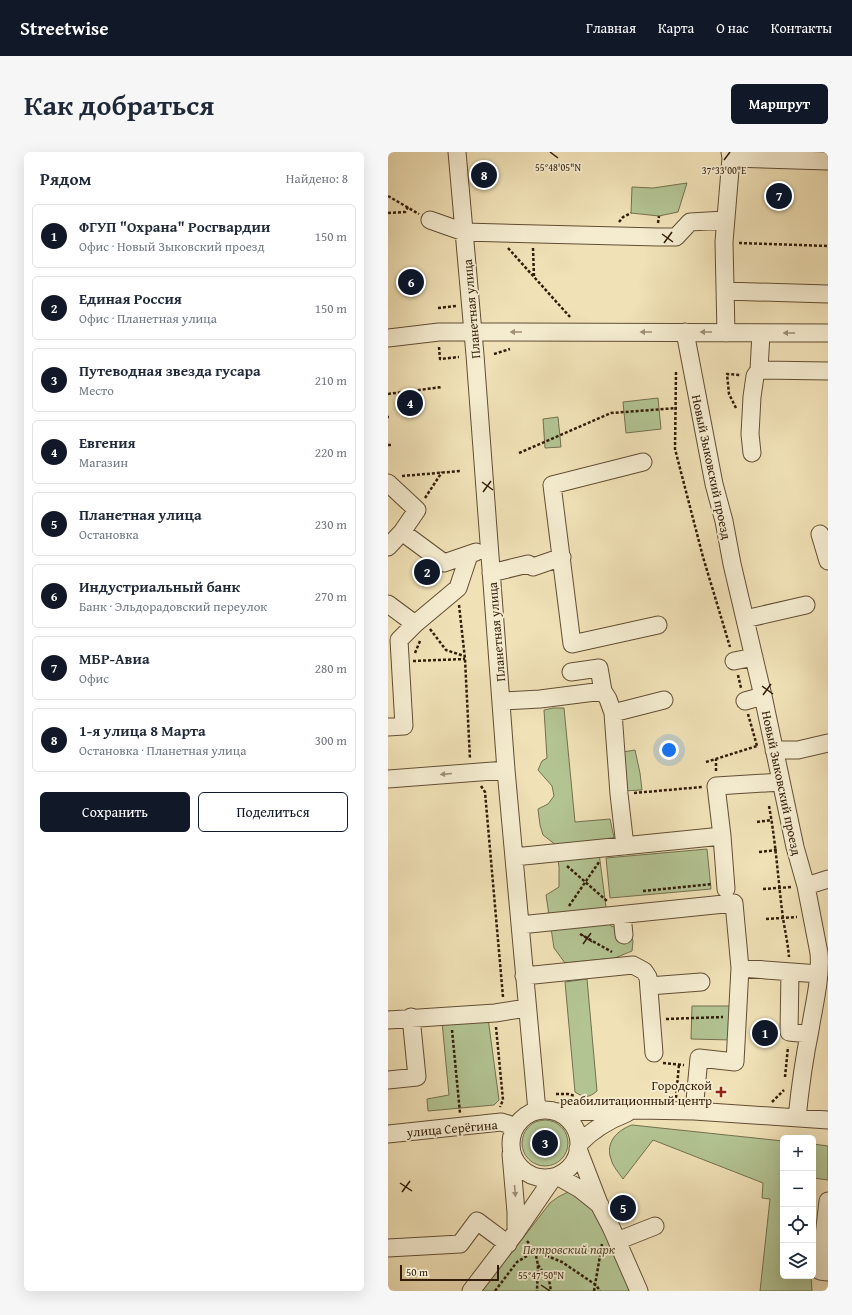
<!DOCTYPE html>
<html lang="ru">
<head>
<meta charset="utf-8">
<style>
  :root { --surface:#fff; --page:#f6f6f7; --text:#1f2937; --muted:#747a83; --line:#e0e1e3; --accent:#111827 }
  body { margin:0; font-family:"Gentium Book Plus",serif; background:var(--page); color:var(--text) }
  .controls { position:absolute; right:12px; bottom:12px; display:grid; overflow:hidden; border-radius:6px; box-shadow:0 4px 16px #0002 }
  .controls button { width:36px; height:36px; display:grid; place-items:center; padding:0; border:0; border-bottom:1px solid var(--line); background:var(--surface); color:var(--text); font:20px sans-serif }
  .scale { position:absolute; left:12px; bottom:10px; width:99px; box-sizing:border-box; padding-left:4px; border:2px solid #331d09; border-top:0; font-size:11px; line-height:14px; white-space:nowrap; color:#331d09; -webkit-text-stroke:3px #f5ecd0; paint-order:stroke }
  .you { position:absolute; left:281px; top:598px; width:14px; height:14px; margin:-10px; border:3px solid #fff; border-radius:50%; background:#1a73e8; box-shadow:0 0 0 6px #1a73e833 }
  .badge { display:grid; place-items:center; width:26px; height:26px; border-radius:50%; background:var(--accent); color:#fff; font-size:13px; font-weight:700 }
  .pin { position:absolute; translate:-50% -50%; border:2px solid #fff; box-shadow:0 1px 4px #0006 }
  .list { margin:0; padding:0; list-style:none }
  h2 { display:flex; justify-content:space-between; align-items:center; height:52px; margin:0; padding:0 16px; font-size:17px }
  h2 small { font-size:13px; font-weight:400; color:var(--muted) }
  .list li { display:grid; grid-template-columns:26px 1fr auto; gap:12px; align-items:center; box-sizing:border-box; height:64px; margin:0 8px 8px; padding:0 8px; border:1px solid var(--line); border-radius:6px }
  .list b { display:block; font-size:15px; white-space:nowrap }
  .list p { margin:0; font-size:13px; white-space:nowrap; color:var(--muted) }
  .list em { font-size:13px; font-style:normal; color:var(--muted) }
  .actions { display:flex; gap:8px; padding:12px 16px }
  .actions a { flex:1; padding:9px 0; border:1px solid var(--accent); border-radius:6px; text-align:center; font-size:14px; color:var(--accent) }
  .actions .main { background:var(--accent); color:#fff }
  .icon { flex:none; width:22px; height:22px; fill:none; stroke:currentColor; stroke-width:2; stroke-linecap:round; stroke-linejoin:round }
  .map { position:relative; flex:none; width:440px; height:1139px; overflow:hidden; border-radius:6px }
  header { display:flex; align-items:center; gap:24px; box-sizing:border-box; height:56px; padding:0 20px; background:var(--accent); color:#fff }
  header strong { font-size:19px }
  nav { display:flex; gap:22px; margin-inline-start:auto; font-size:14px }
  .intro { display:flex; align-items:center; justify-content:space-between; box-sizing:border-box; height:96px; padding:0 24px }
  h1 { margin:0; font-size:28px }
  .button { padding:10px 18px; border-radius:6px; background:var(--accent); color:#fff; font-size:14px; font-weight:700 }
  main { display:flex; gap:24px; padding:0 24px }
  aside { flex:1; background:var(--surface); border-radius:6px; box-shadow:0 4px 16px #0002 }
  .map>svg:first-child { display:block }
  .green { fill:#b3c493; stroke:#73704e }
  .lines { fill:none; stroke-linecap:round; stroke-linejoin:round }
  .minor-casing { stroke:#624e34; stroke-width:19 }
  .path { stroke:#331d09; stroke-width:2.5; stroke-dasharray:3 2; stroke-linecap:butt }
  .minor { stroke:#f5ecd0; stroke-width:17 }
  .oneway { fill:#9e8f76 }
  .ticks { fill:none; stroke:#331d09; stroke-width:1.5 }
  .poi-dot { fill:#8f2418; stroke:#f5ecd0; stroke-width:1.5 }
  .labels { text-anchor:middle; stroke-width:3.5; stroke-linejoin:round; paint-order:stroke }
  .street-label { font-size:13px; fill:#331d09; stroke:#f5ecd0 }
  .poi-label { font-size:13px; fill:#331d09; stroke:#f5ecd0; text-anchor:end }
  .park-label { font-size:13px; font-style:italic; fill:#594f32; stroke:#f5ecd0 }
  .ticks-label { font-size:10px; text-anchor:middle; fill:#331d09; stroke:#f5ecd0; stroke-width:3.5; stroke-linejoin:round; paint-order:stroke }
</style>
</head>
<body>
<header>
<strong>Streetwise</strong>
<nav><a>Главная</a><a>Карта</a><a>О нас</a><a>Контакты</a></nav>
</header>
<div class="intro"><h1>Как добраться</h1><a class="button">Маршрут</a></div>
<main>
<aside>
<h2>Рядом<small>Найдено: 8</small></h2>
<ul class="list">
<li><span class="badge">1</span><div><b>ФГУП &quot;Охрана&quot; Росгвардии</b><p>Офис · Новый Зыковский проезд</p></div><em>150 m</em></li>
<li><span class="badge">2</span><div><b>Единая Россия</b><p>Офис · Планетная улица</p></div><em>150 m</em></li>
<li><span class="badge">3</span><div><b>Путеводная звезда гусара</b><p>Место</p></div><em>210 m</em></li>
<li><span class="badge">4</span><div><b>Евгения</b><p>Магазин</p></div><em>220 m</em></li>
<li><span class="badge">5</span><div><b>Планетная улица</b><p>Остановка</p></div><em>230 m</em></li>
<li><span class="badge">6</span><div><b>Индустриальный банк</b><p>Банк · Эльдорадовский переулок</p></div><em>270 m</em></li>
<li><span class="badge">7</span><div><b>МБР-Авиа</b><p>Офис</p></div><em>280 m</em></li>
<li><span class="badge">8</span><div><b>1-я улица 8 Марта</b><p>Остановка · Планетная улица</p></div><em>300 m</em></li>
</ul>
<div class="actions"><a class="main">Сохранить</a><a>Поделиться</a></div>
</aside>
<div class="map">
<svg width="440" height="1139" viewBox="0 0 440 1139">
  <rect width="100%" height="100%" fill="#f0e1b6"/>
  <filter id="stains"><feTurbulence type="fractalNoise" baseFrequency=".005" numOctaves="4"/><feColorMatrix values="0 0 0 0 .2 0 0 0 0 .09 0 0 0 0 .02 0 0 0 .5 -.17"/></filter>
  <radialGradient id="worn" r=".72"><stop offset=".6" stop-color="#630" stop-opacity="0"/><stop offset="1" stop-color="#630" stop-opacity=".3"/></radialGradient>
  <path class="green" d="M299,31L290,60L271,64L243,61L244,35L265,36Z
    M270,246L273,277L238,281L235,250Z
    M170,265L173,295L157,296L155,267Z
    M165,556H176L187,670L222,667L227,690L211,701L218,755L223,774L242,780L245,789L244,799L227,806L177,811L166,796L158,743L171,735V715L168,693L155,683L152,673L150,657L160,652L166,644L164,634L150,618L154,609L159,606L156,558Z
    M247,598L252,621L254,638L233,639L229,601Z
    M319,697L323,737L222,746L218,706Z
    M199,827L209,939C201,946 196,946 187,940L177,830Z
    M304,854H344V888L303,887Z
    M100,866L111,948L106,953L40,959L39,947L61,943L54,870Z
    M134 991a23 23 0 1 1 46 0a23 23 0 1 1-46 0Z
    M244,973L395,989V1124H423L424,1139H372L382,1047L374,1046L375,1031L265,988L235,1027C231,1021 225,1015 223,1007C217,991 229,978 244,973Z
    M425,992L440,994V1028L425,1026Z
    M180,1040L202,1051L215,1070L244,1139H94L162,1051L170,1045Z"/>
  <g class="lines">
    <defs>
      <path id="minor" d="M69,0L87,203L118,618L149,959
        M343,6L440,9
        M42,68L76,80L270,85H288L302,70L337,68
        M337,139L440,142
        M297,180L326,332L336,369L344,412L375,544L407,695L418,734L431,801C433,827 426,852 422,878C416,907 412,936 409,966
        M338,181L336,90L343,6L342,0
        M0,186L51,180H119L440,181
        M371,218L440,219
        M364,301L362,282L364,245L367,224L371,218L373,181
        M255,310L164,333L184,492L270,473
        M0,331L29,358L14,380
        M432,382L440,409
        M0,395L14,380L56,411L88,400
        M103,421L140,412L145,415L174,405
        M0,452L27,472L70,436L81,403
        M357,467L418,453
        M346,509L366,505
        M183,520L211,516L215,539
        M113,549L152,547L215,539L220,547L225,561L231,642L237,694
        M357,549L375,544
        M225,561L276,548
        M0,575L16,574L11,488L27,472
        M386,598H410L440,591
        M0,627L118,618
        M334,684L338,737
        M126,705L334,684L328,634L393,630
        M418,734L440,727
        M234,763L236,783
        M132,773L346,751L352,816L347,910L311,906L306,959
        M352,816L431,822
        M402,820L401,880L421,882
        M136,824L245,813L256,819L260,825L266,901
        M261,834L313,830
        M0,868L107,861L139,856
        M0,928L29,925L23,865
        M123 992a34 34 0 1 1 68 0a34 34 0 1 1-68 0Z
        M168,960L248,958L306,959L440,968
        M0,982L113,970L120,972L125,979
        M191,992C205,977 221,968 239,961
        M190,997L212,1054L223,1075L251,1139
        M123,1002L128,1060V1080
        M169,1024L192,1037L212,1053
        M440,1049L432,1119L440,1120
        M229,1089L267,1074
        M0,1096L72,1092L89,1069L120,1092
        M83,1139L128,1080L165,1026"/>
    </defs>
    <use href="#minor" class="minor-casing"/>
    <path class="path" d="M0,44L31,62
      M0,61L17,60L20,55
      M231,70L235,65L243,61
      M270,71L271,64
      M351,91L440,94
      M120,96L182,165
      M145,96L146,125
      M50,156L68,154
      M51,195L52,207L71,205
      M106,202L122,197
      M288,220L287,297L315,405L342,495
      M0,242L54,235
      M348,256L341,242L339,222L352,223
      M0,265H1
      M0,293H3
      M131,301L223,261L289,256
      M14,324L73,319
      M37,346L54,320
      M71,453L77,507L82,607
      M42,477L58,498L76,504
      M27,501L32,489
      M25,509L77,507
      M350,523L353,536
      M360,562L369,594
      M318,610L369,594
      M328,619V607
      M93,634L97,640L115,845
      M246,641L314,635
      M381,654C388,691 390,728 395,766C397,779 400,792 401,805
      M369,670L384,668
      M371,700L389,698
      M179,714L219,749
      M375,737L404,735
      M255,739L324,732
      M181,754L211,710
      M378,767L409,765
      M192,782L224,800
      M278,867L335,865
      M108,875L115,948L112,955
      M64,878L72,961
      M275,911L296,913
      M397,925L400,895
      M168,942H180L187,944
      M288,946L291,912
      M384,950L396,938
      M139,1089L147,1099L174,1110L208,1133L212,1139
      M147,1099L150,1113L149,1139
      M150,1113L161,1128L163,1139
      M107,1139L129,1110L147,1099
      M206,1139L214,1092"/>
    <use href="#minor" class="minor"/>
  </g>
  <defs><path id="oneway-solid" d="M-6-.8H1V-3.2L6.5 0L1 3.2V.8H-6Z"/></defs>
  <g class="oneway">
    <use href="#oneway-solid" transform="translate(128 180) rotate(-180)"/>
    <use href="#oneway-solid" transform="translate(258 180) rotate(-180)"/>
    <use href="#oneway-solid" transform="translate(318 180) rotate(-180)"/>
    <use href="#oneway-solid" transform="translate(401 181) rotate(-180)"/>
    <use href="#oneway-solid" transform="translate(58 622) rotate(175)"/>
    <use href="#oneway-solid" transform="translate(127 1039) rotate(85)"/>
  </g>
  <path class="ticks" d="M162,0L170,6M336,8L342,0M274,82L285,90M276,91L284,80M94,330L105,338M95,340L103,329M374,534L385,542M375,543L383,532M193,782L204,790M195,792L203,781M12,1031L24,1039M14,1040L22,1029M153,1133L162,1139"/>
  <path class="poi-dot" d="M331 934h4v4h4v4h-4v4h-4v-4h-4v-4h4z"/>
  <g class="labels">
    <g class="street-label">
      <text transform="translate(83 157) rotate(-95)" y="5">Планетная улица</text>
      <text transform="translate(324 315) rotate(78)" y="5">Новый Зыковский проезд</text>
      <text transform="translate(108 480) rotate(-95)" y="5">Планетная улица</text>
      <text transform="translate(394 631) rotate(78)" y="5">Новый Зыковский проезд</text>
      <text transform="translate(64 976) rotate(-5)" y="5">улица Серёгина</text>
    </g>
    <g class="poi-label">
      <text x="324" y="938">Городской<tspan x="324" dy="15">реабилитационный центр</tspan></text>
    </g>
    <g class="park-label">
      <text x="181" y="1102">Петровский парк</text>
    </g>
  </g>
  <g class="ticks-label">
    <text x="170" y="19">55°48'05"N</text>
    <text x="336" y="22">37°33'00"E</text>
    <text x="153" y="1127">55°47'50"N</text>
  </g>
  <rect width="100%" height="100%" filter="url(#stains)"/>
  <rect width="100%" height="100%" fill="url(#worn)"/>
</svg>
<div class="controls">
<button>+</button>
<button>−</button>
<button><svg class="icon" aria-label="locate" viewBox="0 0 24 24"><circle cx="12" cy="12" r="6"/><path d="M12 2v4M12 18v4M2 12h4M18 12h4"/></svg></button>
<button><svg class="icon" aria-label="layers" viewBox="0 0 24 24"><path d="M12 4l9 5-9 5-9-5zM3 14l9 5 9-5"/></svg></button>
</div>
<div class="scale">50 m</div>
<div class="you"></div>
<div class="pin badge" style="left:377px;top:881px">1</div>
<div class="pin badge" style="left:39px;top:420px">2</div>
<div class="pin badge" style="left:157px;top:991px">3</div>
<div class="pin badge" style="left:22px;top:251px">4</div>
<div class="pin badge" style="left:235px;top:1056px">5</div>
<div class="pin badge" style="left:23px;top:130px">6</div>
<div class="pin badge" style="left:391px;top:44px">7</div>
<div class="pin badge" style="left:96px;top:23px">8</div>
</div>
</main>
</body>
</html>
